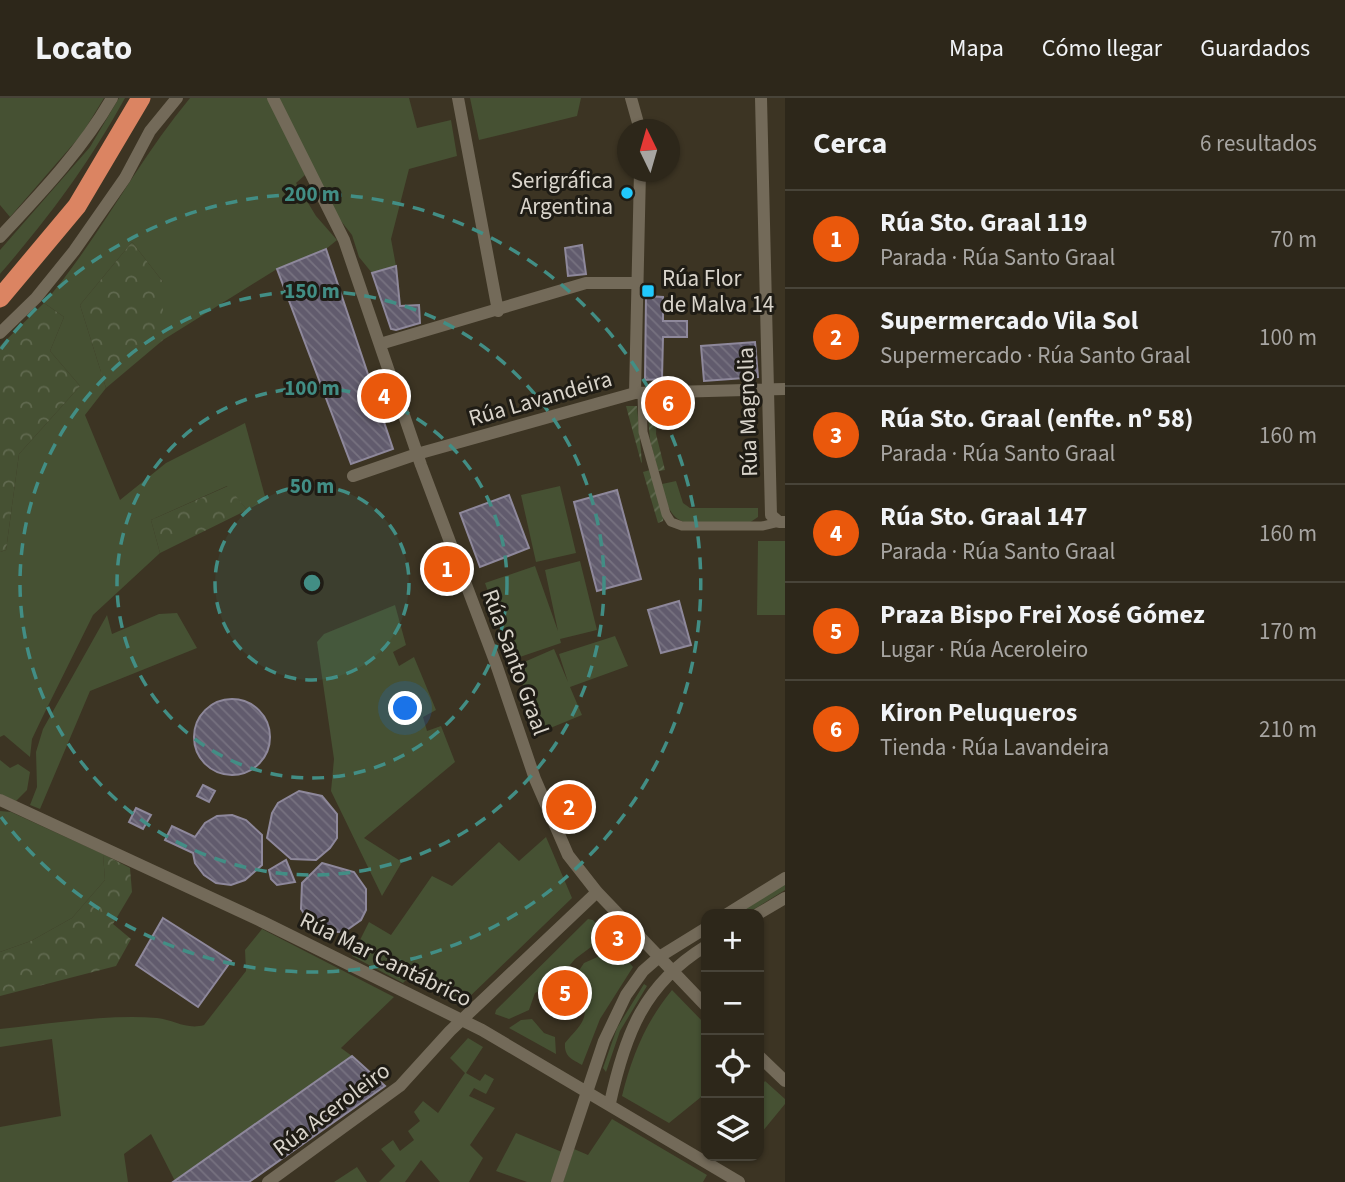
<!DOCTYPE html>
<html lang="es">
<head>
<meta charset="utf-8">
<style>
  :root { --surface:#2d271a; --page:#352f23; --text:#f1f3f6; --muted:#a7a5a2; --line:#484439; --accent:#ea580c }
  body { margin:0; font-family:"Source Sans 3",sans-serif; background:var(--page); color:var(--text) }
  .controls { position:absolute; right:21px; bottom:21px; display:grid; overflow:hidden; border-radius:14px; box-shadow:0 2px 5px #0004 }
  .controls button { width:63px; height:63px; display:grid; place-items:center; padding:0; border:0; border-bottom:2px solid var(--line); background:var(--surface); color:var(--text); font:35px sans-serif }
  .compass { position:absolute; left:617px; top:21px; width:63px; height:63px; border-radius:50%; background:var(--surface); box-shadow:0 2px 5px #0004; rotate:355deg }
  .you { position:absolute; left:406px; top:611px; width:24px; height:24px; margin:-18px; border:5px solid #fff; border-radius:50%; background:#1a73e8; box-shadow:0 0 0 10px #1a73e833 }
  .badge { display:grid; place-items:center; width:46px; height:46px; border-radius:50%; background:var(--accent); color:#fff; font-size:23px; font-weight:700 }
  .pin { position:absolute; translate:-50% -50%; border:4px solid #fff; box-shadow:0 2px 7px #0006 }
  .list { margin:0; padding:0; list-style:none }
  h2 { display:flex; justify-content:space-between; align-items:center; height:91px; margin:0; padding:0 28px; font-size:30px }
  h2 small { font-size:23px; font-weight:400; color:var(--muted) }
  .list li { display:grid; grid-template-columns:46px 1fr auto; gap:21px; align-items:center; box-sizing:border-box; height:98px; padding:0 28px; border-top:2px solid var(--line) }
  .list b { display:block; font-size:26px; white-space:nowrap }
  .list p { margin:0; font-size:23px; white-space:nowrap; color:var(--muted) }
  .list em { font-size:23px; font-style:normal; color:var(--muted) }
  .icon { flex:none; width:38px; height:38px; fill:none; stroke:currentColor; stroke-width:2; stroke-linecap:round; stroke-linejoin:round }
  .map { position:relative; flex:none; width:785px; height:1084px; overflow:hidden }
  header { display:flex; align-items:center; gap:42px; box-sizing:border-box; height:98px; padding:0 35px; background:var(--surface); border-bottom:2px solid var(--line) }
  header strong { font-size:33px }
  nav { display:flex; gap:38px; margin-inline-start:auto; font-size:24px }
  main { display:flex }
  aside { flex:1; background:var(--surface) }
  .map>svg:first-child { display:block }
  .grass { fill:#465133 }
  .forest { fill:url(#forest-crowns) }
  .garden { fill:url(#garden-furrows) }
  .building { fill:url(#building-back-hatch); stroke:#8e889b; stroke-width:2 }
  .lines { fill:none; stroke-linecap:round; stroke-linejoin:round }
  .pedestrian { stroke:#736a59; stroke-width:9 }
  .minor { stroke:#736a59; stroke-width:12 }
  .trunk { stroke:#db8462; stroke-width:19 }
  .ring { fill:none; stroke:#428e85; stroke-width:3.5; stroke-dasharray:12 9 }
  .poi-dot { fill:#21c9fd; stroke:#1f1c15; stroke-width:2.5 }
  .labels { text-anchor:middle; stroke-width:6; stroke-linejoin:round; paint-order:stroke }
  .poi-label { font-size:23px; fill:#d9d4cb; stroke:#1f1c15; text-anchor:end }
  .street-label { font-size:23px; fill:#d9d4cb; stroke:#1f1c15 }
  .centre { fill:#428e85; stroke:#1f1c15; stroke-width:3.5 }
  .ring-label { font-size:21px; text-anchor:middle; font-weight:bold; fill:#428e85; stroke:#1f1c15; stroke-width:6; stroke-linejoin:round; paint-order:stroke }
</style>
</head>
<body>
<header>
<strong>Locato</strong>
<nav><a>Mapa</a><a>Cómo llegar</a><a>Guardados</a></nav>
</header>
<main>
<div class="map">
<svg width="785" height="1084" viewBox="0 0 785 1084">
  <defs>
    <pattern id="forest-crowns" width="20" height="18" patternUnits="userSpaceOnUse" patternTransform="scale(1.75)"><rect width="20" height="18" fill="#465133"/><path d="M2 6a3 3 0 1 1 6 0M12 15a3 3 0 1 1 6 0" fill="none" stroke="#60694f"/></pattern>
    <pattern id="garden-furrows" width="10" height="10" patternUnits="userSpaceOnUse" patternTransform="scale(1.75)"><rect width="10" height="10" fill="#465133"/><path d="M-1 1l2-2M0 10L10 0M9 11l2-2" fill="none" stroke="#60694f"/></pattern>
    <pattern id="building-back-hatch" width="6" height="6" patternUnits="userSpaceOnUse" patternTransform="scale(1.75)"><rect width="6" height="6" fill="#615b6d"/><path d="M-1 5l2 2M0 0l6 6M5-1l2 2" fill="none" stroke="#777280"/></pattern>
  </defs>
  <rect width="100%" height="100%" fill="#3c3423"/>
  <path class="grass" d="M0,0H104L82,36L10,119L0,107Z
    M119,0H125C88,67 50,118 0,176V152L90,49Z
    M190,0H268L305,77L296,85L316,118L337,142L326,151L277,171L163,242V184L132,144L80,207L106,290L85,317L120,402L166,365L245,325L266,402L247,412L227,388L151,422L160,455L93,517L42,620L32,641L30,659L4,637L0,639V454L6,452L19,356L80,288L50,253L64,219L44,205C99,141 136,65 190,0Z
    M278,0H409L417,30L451,22L457,58L409,71L391,141L396,168L372,175L359,159L352,137L337,118Z
    M470,0H581L577,18L479,42Z
    M676,383L683,405L690,410H758V419L749,425H686C668,419 666,403 662,386Z
    M560,388L576,455L536,464L521,397Z
    M758,443H785V517H757Z
    M580,463L597,532L560,541L561,545L511,562L485,485L535,468L558,533L545,472Z
    M395,507L406,547L393,554L399,568L414,559L436,612L423,619L427,633L441,628L455,664L364,740L402,764L382,798L331,693L334,661L317,544L324,536Z
    M177,515L197,550L90,593L40,711L30,707L37,689L36,654L43,631L107,517L112,536L159,516Z
    M615,538L628,568L570,589L582,617L543,633L515,568L554,551L568,584L559,556Z
    M0,662L10,670L18,666L30,674L27,692L16,703L0,696Z
    M0,713L11,714L103,756L105,782L72,820L31,843L0,854Z
    M546,739L572,800L464,904L454,905L407,881L403,885L352,858L369,824L391,837L432,778L452,788L499,744L519,763Z
    M785,786V792L746,816H736Z
    M588,821L593,822L607,837L575,861L555,885L535,895L529,912L509,921L495,916L496,912Z
    M262,831L394,899L341,950L352,958L175,1083L151,1036L124,1056L128,1084H0V1029L61,1018L52,941L0,949V931C51,926 105,916 157,920C174,922 187,932 204,927L246,873L245,852Z
    M611,853L622,855L633,869L600,921L582,967C572,961 564,959 565,945C577,930 593,920 580,899C576,893 573,890 572,883L584,865Z
    M644,886L647,888L620,933L606,974L603,970L617,930Z
    M672,892L706,927V995L669,1025L622,998C632,958 645,925 672,892Z
    M532,921L544,935L555,939L556,956L509,930L521,922Z
    M468,940L483,949L466,975L480,983L485,976L494,981L486,996L474,990L469,998L495,1010L470,1047L483,1060L469,1084H440L421,1062L405,1084H379L395,1068L381,1051L393,1042L400,1053L414,1042L408,1033L420,1023L414,1014L423,1003L438,1015L465,975L450,960Z
    M765,983L785,1001V1006L762,1034L759,1032V991Z
    M612,1021L707,1077L703,1084H563L574,1051L588,1057Z
    M516,1035L562,1054L553,1084H527L496,1073Z
    M357,1069L367,1084H334Z"/>
  <path class="forest" d="M132,144L163,184V242L106,290L80,207Z
    M44,205L64,219L50,253L80,288L19,356L6,452L0,454V248Z
    M228,388L247,412L160,455L151,422Z
    M103,756L130,770L132,794L113,826L131,841L116,868L0,898V854L31,843L72,820L105,782Z"/>
  <path class="garden" d="M657,307L656,336L665,372L658,373L650,342L647,308Z
    M626,308H637L642,365L641,364Z
    M650,372L664,417L663,423L658,425L643,374Z"/>
  <path class="building" d="M582,147L586,176L568,178L565,150Z
    M326,151L393,351L351,366L277,171Z
    M396,168L400,208L419,207L420,225L396,232L391,231L372,175Z
    M646,198L663,199V223H687V239H663L662,281L645,282Z
    M755,244L758,279L704,283L701,248Z
    M617,392L641,481L597,493L574,404Z
    M509,397L529,450L480,469L460,415Z
    M679,503L691,547L661,555L648,512Z
    M194 639a38 38 0 1 1 76 0a38 38 0 1 1-76 0Z
    M203,687L215,693L209,704L197,698Z
    M299,693L322,698L337,716V740L330,750L316,762L291,761L267,740L272,715L278,705Z
    M136,710L151,717L143,731L129,724Z
    M232,717L246,722L262,737V767L245,782L231,787L216,785L204,777L195,765L193,755L165,742L172,728L195,739L205,725L217,718Z
    M286,762L295,784L277,787L271,781L269,772Z
    M322,765L354,774L366,791V812L361,822L344,834H322L313,829L301,811L302,785Z
    M163,820L231,863L198,909L136,867Z
    M352,958L385,988L249,1084H173Z"/>
  <g class="lines">
    <path class="pedestrian" d="M642,295L643,334L666,416L671,424L682,428H762L779,424"/>
    <path class="minor" d="M273,0L344,142L421,367L496,566L535,681L568,757L597,794L706,908
      M458,0L498,213
      M631,0L640,32
      M761,0L771,417L779,424H785
      M0,139C41,95 82,52 112,0
      M0,235L36,200L74,153L125,80L150,33L177,0
      M380,246L586,185H637
      M635,295L640,74
      M353,378L417,356L635,295L785,291
      M0,702L261,823L482,932L739,1084
      M727,816L785,780
      M758,816L785,800
      M759,958L785,983
      M610,1005C625,936 644,886 706,848
      M268,1084L400,988L450,933L597,794
      M557,1084L604,943L626,897L643,873L659,859L706,830"/>
    <path class="trunk" d="M0,200L77,108L141,0"/>
  </g>
  <circle cx="312" cy="485" r="97" fill="#428e85" fill-opacity=".12"/>
  <g class="ring">
    <circle cx="312" cy="485" r="97"/>
    <circle cx="312" cy="485" r="195"/>
    <circle cx="312" cy="485" r="292"/>
    <path d="M1 251A389 389 0 1 1 1 719"/>
  </g>
  <g class="poi-dot">
    <circle cx="627" cy="95" r="7"/>
    <rect x="641" y="186" width="14" height="14" rx="3.5"/>
  </g>
  <g class="labels">
    <g class="poi-label">
      <text x="613" y="90">Serigráfica<tspan x="613" dy="26">Argentina</tspan></text>
      <text x="662" y="188" text-anchor="start">Rúa Flor<tspan x="662" dy="26">de Malva 14</tspan></text>
    </g>
    <g class="street-label">
      <text transform="translate(540 300) rotate(-16)" y="8">Rúa Lavandeira</text>
      <text transform="translate(747 314) rotate(-92)" y="8">Rúa Magnolia</text>
      <text transform="translate(516 564) rotate(70)" y="8">Rúa Santo Graal</text>
      <text transform="translate(386 861) rotate(26)" y="8">Rúa Mar Cantábrico</text>
      <text transform="translate(331 1011) rotate(-37)" y="8">Rúa Aceroleiro</text>
    </g>
  </g>
  <circle cx="312" cy="485" r="10" class="centre"/>
  <g class="ring-label">
    <text x="312" y="103">200 m</text>
    <text x="312" y="200">150 m</text>
    <text x="312" y="297">100 m</text>
    <text x="312" y="395">50 m</text>
  </g>
</svg>
<div class="controls">
<button>+</button>
<button>−</button>
<button><svg class="icon" aria-label="locate" viewBox="0 0 24 24"><circle cx="12" cy="12" r="6"/><path d="M12 2v4M12 18v4M2 12h4M18 12h4"/></svg></button>
<button><svg class="icon" aria-label="layers" viewBox="0 0 24 24"><path d="M12 4l9 5-9 5-9-5zM3 14l9 5 9-5"/></svg></button>
</div>
<svg class="compass" viewBox="-18 -18 36 36"><path d="M0-13l5 13h-10z" fill="#e53935"/><path d="M0 13l5-13h-10z" fill="#a7a5a2"/></svg>
<div class="you"></div>
<div class="pin badge" style="left:447px;top:471px">1</div>
<div class="pin badge" style="left:569px;top:709px">2</div>
<div class="pin badge" style="left:618px;top:840px">3</div>
<div class="pin badge" style="left:384px;top:298px">4</div>
<div class="pin badge" style="left:565px;top:895px">5</div>
<div class="pin badge" style="left:668px;top:305px">6</div>
</div>
<aside>
<h2>Cerca<small>6 resultados</small></h2>
<ul class="list">
<li><span class="badge">1</span><div><b>Rúa Sto. Graal 119</b><p>Parada · Rúa Santo Graal</p></div><em>70 m</em></li>
<li><span class="badge">2</span><div><b>Supermercado Vila Sol</b><p>Supermercado · Rúa Santo Graal</p></div><em>100 m</em></li>
<li><span class="badge">3</span><div><b>Rúa Sto. Graal (enfte. nº 58)</b><p>Parada · Rúa Santo Graal</p></div><em>160 m</em></li>
<li><span class="badge">4</span><div><b>Rúa Sto. Graal 147</b><p>Parada · Rúa Santo Graal</p></div><em>160 m</em></li>
<li><span class="badge">5</span><div><b>Praza Bispo Frei Xosé Gómez</b><p>Lugar · Rúa Aceroleiro</p></div><em>170 m</em></li>
<li><span class="badge">6</span><div><b>Kiron Peluqueros</b><p>Tienda · Rúa Lavandeira</p></div><em>210 m</em></li>
</ul>
</aside>
</main>
</body>
</html>
